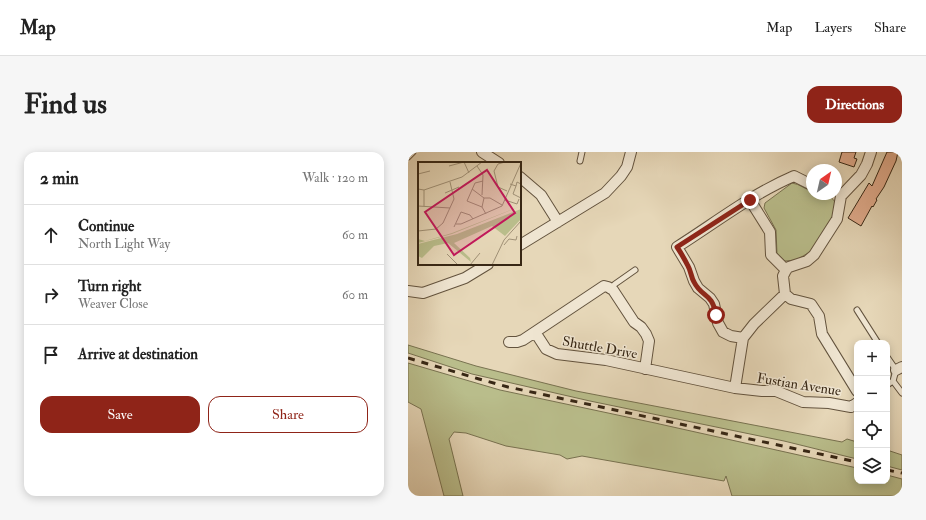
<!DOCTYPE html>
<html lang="en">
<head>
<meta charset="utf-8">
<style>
  :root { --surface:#fff; --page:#f6f6f6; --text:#222; --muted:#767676; --line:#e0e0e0; --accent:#8f2418 }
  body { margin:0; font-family:"IM FELL Double Pica",serif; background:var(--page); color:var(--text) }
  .controls { position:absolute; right:12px; bottom:12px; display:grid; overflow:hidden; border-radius:8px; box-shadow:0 2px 10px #0003 }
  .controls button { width:36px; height:36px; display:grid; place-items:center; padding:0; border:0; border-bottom:1px solid var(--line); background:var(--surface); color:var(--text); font:20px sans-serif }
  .compass { position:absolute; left:398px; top:12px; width:36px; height:36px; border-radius:50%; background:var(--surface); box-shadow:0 2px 10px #0003; rotate:34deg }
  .stop { position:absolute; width:12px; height:12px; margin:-9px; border:3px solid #8f2418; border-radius:50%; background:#fff }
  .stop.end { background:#8f2418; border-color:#fff; box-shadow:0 1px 4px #0008 }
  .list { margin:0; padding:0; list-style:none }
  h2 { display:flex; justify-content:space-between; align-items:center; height:52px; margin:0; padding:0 16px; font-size:17px }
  h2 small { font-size:13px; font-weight:400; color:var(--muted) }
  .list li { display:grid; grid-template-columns:26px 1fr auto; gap:12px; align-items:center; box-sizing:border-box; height:60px; padding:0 16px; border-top:1px solid var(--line) }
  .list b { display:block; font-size:15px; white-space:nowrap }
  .list p { margin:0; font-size:13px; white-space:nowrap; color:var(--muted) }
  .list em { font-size:13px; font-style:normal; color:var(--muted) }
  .actions { display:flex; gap:8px; padding:12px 16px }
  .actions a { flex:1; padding:9px 0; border:1px solid var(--accent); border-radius:12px; text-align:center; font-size:14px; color:var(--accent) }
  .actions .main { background:var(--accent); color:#fff }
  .icon { flex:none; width:22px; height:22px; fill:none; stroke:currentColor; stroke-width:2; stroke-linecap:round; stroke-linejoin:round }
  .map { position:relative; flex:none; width:494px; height:344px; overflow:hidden; border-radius:12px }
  header { display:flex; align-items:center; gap:24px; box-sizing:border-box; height:56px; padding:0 20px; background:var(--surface); border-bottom:1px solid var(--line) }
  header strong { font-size:19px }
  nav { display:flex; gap:22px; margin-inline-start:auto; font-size:14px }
  .intro { display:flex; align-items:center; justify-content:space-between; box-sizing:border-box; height:96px; padding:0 24px }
  h1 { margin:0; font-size:28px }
  .button { padding:10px 18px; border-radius:12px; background:var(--accent); color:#fff; font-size:14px; font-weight:700 }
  main { display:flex; gap:24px; padding:0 24px }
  aside { flex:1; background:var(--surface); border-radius:12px; box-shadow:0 2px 10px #0003 }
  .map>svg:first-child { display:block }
  .green { fill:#b9bd8b; stroke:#787250 }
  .building { fill:#e2ac8d; stroke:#372715 }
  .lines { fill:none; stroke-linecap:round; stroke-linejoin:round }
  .lane-casing { stroke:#63533e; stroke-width:7 }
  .street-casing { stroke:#63533e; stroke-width:12 }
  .lane { stroke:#efe5d1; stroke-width:5 }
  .street { stroke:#efe5d1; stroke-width:10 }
  .rail { stroke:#372715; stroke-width:3; stroke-dasharray:7 7; stroke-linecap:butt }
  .route { stroke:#8f2418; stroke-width:5 }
  .labels { text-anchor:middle; stroke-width:3; stroke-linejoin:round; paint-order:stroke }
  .street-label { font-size:14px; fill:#372715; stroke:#efe5d1 }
  .inset-road { fill:none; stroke:#a09177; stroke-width:1 }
  .view { fill:#c2185b; fill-opacity:0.15; stroke:#c2185b; stroke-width:2 }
  .inset-edge { fill:none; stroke:#372715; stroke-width:2 }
</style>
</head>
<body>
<header>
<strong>Map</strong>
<nav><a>Map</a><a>Layers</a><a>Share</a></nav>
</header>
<div class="intro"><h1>Find us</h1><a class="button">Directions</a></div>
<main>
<aside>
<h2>2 min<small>Walk · 120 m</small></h2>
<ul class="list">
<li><svg class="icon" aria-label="ahead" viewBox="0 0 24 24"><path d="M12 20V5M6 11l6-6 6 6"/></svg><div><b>Continue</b><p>North Light Way</p></div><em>60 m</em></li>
<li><svg class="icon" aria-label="right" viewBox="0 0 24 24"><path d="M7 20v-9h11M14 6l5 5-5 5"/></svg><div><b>Turn right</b><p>Weaver Close</p></div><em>60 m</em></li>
<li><svg class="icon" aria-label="arrive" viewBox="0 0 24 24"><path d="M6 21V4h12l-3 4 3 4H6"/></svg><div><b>Arrive at destination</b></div></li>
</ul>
<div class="actions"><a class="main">Save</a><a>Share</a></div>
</aside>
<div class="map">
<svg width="494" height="344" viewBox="0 0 494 344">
  <rect width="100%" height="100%" fill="#e6d7b8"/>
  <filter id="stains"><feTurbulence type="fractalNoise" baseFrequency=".005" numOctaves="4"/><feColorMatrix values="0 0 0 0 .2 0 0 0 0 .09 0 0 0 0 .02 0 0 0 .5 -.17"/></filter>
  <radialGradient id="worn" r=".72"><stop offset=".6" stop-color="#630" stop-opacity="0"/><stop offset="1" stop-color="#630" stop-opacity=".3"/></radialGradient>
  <path class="green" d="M384,31C392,32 396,37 404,39V42C415,42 421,41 428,51L426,64L402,100L388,108L377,109L369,102L368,78L356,56L357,51Z
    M0,193L68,214L168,239L434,290L439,287L449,290V307L376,289L182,249L64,222L0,201Z
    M0,211L92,238L247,271L449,316V329H479V323L494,327V344H324L318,324L316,329L174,304L159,307L152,303L98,294L58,281L46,280L41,287L55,344H36L13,257L0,250Z
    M479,298L494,303V318L479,314Z"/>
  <path class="building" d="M434,0H448L446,6L449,7L446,15L431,10Z
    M479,0H490L488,9L476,35L468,47L469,48L465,55L464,54L453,74L440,66L461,31L464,34Z"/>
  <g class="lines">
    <defs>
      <path id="lane" d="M0,5L5,0
        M172,9L174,0
        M203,136L207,132L227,118
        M449,158L470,191
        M479,205L488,218L485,229L479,233
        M485,229L494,241"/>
      <path id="street" d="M74,0L91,11
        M112,25L133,43L150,70
        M342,48L362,80L363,103L378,118
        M112,93L197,41L213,24L219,15L223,0
        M0,139L15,141L57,126L80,112
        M127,180L138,197L149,202L198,208L327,236L354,239H368L395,250L421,251L443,255L449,251
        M335,186L323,184L315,180L310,171L306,152L302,146L290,136L286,129L281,115L269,95C307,71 344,42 386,24L404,33
        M101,190H109L115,188L196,134L200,135L205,138L226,170L233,175L238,182L241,189L237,217
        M488,218L494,215
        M327,236L335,186L346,172L377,142
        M449,239L414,182L411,164L403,152L383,147L377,142L375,124L378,118L381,115L399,109L406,103L429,67L433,44L453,23L459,12L463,0"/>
    </defs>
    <use href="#lane" class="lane-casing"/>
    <use href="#street" class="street-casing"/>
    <use href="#lane" class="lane"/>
    <use href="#street" class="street"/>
    <path class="rail" d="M0,206L71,227L100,235L449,310
      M479,318L494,321"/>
  </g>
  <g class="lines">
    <path class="route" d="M308,163C304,140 294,146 286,130C283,125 283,119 280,114C277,108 273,101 269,95L342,48"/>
  </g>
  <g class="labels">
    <g class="street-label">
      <text transform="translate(192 195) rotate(10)" y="5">Shuttle Drive</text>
      <text transform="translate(391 232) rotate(9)" y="5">Fustian Avenue</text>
    </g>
  </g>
  <g transform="translate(10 10)">
    <rect width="103" height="103" fill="#e6d7b8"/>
    <path d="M103,44L34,72L0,81V77L7,79L34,71ZM103,47V57L87,74L74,64L36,81L52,96L53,100L30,81L16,84L4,96L0,94V82L39,72Z" fill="#b9bd8b"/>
    <path class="inset-road" d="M46,0L51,11M87,0L80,2L76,9L80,25L89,29M31,4L46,0M59,4L65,13L64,33M0,12L12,9M92,22L98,24L99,20L103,22M98,24L95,32L103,36M0,27L6,28L44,15L64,0M54,27L66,36H72L84,43M27,31L41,25M66,36L64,45L68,52M87,38L99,42L101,37M0,44L32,46M6,44V28M64,45L49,39L57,21L65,19M38,62H43L84,44L103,1M36,65L43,50L52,53L55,57M0,69L18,67L25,61L36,37L32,20M86,83L91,77L98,78L99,74M29,92L40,103M52,103L62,91M74,103L86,78L103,59"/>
    <path class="view" d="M69,8L97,51L36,93L7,50Z"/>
    <rect width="103" height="103" class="inset-edge"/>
  </g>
  <rect width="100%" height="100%" filter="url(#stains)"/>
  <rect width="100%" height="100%" fill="url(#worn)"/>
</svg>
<div class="controls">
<button>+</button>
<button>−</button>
<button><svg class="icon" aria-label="locate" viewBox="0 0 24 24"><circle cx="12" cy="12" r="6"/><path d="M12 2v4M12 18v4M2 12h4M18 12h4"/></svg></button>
<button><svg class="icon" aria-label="layers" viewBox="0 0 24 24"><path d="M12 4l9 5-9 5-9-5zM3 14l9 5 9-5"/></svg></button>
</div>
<svg class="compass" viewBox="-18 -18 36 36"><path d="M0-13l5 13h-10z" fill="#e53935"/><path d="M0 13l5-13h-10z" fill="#767676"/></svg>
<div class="stop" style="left:308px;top:163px"></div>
<div class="stop end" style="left:342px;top:48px"></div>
</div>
</main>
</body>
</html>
